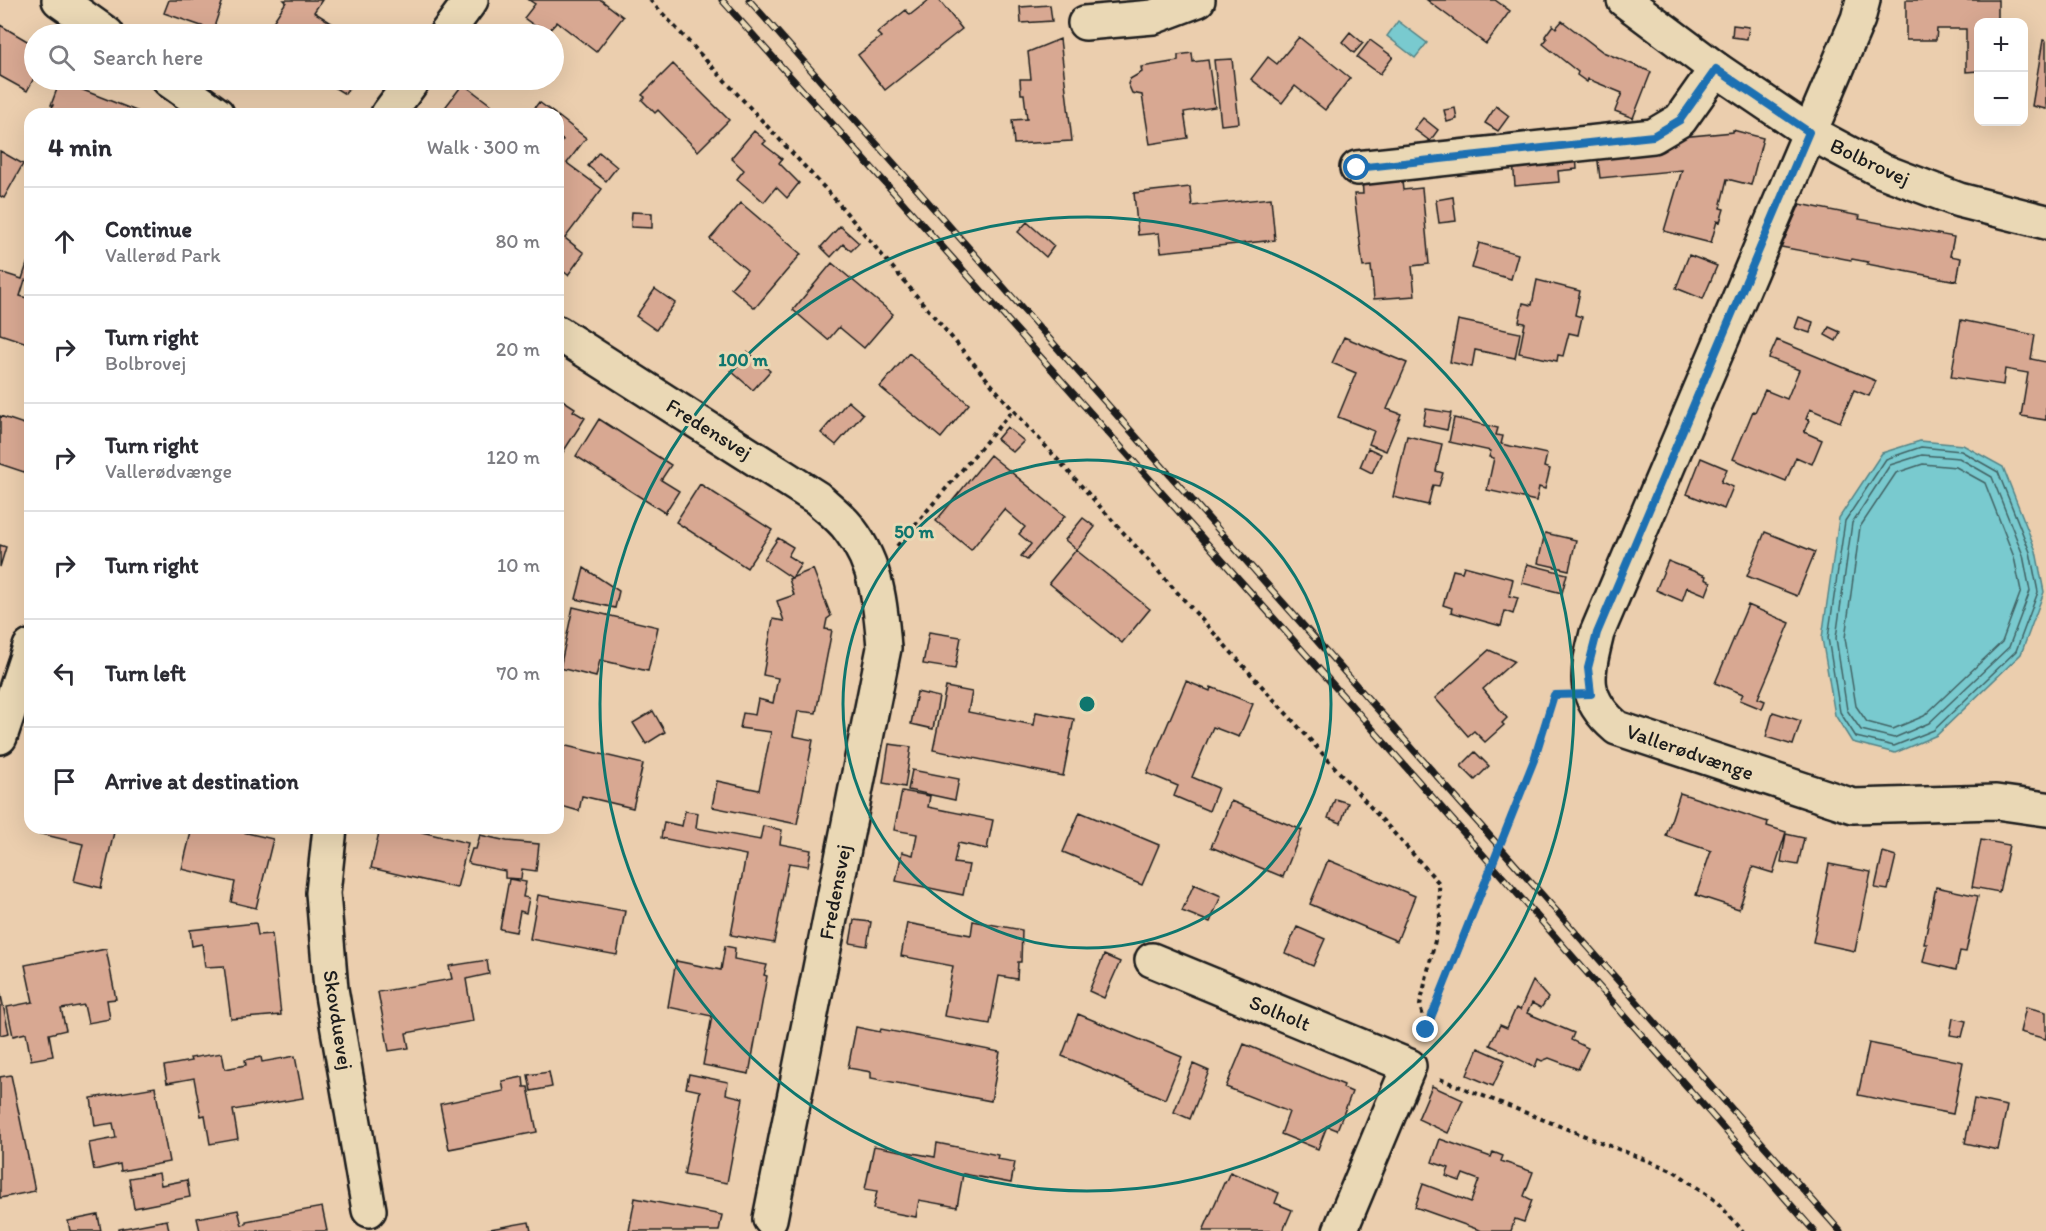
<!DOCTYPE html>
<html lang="en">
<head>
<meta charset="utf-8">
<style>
  :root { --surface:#fff; --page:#f7f7f7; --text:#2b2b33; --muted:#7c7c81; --line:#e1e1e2 }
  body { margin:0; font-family:Itim,sans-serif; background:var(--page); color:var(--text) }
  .controls { position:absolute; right:18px; top:18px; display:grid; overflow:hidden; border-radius:12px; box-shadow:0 6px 24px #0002 }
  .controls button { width:54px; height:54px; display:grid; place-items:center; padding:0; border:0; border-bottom:2px solid var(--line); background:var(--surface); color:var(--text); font:30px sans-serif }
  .stop { position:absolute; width:18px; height:18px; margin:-14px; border:4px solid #1f6fb2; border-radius:50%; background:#fff }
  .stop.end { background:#1f6fb2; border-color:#fff; box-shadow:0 2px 6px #0008 }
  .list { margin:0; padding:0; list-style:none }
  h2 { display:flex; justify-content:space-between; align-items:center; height:78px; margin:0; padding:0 24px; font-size:26px }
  h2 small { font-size:20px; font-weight:400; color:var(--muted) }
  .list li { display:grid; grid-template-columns:39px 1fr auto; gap:18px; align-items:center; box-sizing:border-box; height:108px; padding:0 24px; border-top:2px solid var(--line) }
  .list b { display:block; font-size:22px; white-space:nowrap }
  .list p { margin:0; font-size:20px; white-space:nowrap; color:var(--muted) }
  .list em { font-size:20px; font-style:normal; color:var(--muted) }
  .icon { flex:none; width:33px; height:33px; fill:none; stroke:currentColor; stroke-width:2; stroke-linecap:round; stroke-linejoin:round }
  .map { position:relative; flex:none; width:2046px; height:1231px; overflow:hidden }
  .search { position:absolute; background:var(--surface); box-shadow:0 6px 24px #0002; left:24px; top:24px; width:540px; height:66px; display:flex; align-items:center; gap:15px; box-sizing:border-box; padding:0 21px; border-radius:33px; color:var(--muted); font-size:22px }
  .panel { position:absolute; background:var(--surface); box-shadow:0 6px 24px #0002; left:24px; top:108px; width:540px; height:726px; border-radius:18px }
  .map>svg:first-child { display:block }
  .water { fill:#79cacf; stroke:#548487; stroke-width:1.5 }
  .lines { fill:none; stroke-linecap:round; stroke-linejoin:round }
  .shore { stroke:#416264; stroke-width:1.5 }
  .building { fill:#d8a892; stroke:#1c1c1c; stroke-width:1.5 }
  .minor-casing { stroke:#1c1c1c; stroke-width:38 }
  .tertiary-casing { stroke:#1c1c1c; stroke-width:38 }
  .path { stroke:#1c1c1c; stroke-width:4; stroke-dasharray:4.5 4.5; stroke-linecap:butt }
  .minor { stroke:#ead8b5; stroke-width:33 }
  .tertiary { stroke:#ead8b5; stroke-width:33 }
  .rail-casing { stroke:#1c1c1c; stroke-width:7 }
  .rail { stroke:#ead8b5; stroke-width:4.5; stroke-dasharray:14; stroke-linecap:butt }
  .path-bridge { stroke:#1c1c1c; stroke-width:4; stroke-dasharray:4.5 4.5; stroke-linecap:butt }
  .route { stroke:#1f6fb2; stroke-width:8 }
  .ring { fill:none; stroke:#0f766e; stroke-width:3 }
  .labels { text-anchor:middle; stroke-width:6; stroke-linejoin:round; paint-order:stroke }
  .street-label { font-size:21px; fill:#1c1c1c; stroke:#ead8b5 }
  .centre { fill:#0f766e; stroke:#ead8b5; stroke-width:3 }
  .ring-label { font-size:18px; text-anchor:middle; font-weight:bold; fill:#0f766e; stroke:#ead8b5; stroke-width:6; stroke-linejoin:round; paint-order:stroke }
</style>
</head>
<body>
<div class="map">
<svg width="2046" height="1231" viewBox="0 0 2046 1231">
  <rect width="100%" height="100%" fill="#ebceae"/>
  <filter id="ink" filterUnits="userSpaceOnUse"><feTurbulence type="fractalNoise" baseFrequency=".0167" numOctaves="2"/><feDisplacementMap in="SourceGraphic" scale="12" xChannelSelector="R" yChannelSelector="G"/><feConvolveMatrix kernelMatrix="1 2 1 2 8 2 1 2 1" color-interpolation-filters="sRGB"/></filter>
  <g filter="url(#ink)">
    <path class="water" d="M1398,21L1427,43L1415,58L1387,36Z
      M1920,441L1963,445L2003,467L2036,551L2044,592L2021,654L1937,735L1895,753L1852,742L1835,715L1822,638L1839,518L1882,453Z"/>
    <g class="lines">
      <path class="shore" d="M1921,447L1961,451L1998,472L2030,552L2038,592L2016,651L1934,730L1894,746L1856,737L1840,712L1828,638L1845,521L1886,459Z
        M1922,455L1959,458L1992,477L2023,555L2030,591L2009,647L1929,723L1894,738L1861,730L1847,710L1836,638L1852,523L1890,465Z
        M1923,464L1956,467L1985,483L2014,557L2021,591L2002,642L1924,716L1893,729L1867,722L1856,706L1845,638L1860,527L1896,473Z"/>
    </g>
    <path class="building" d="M169,0H223L213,30L164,13Z
      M284,0H322L314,12L349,34H265L286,2Z
      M529,0H601L623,17L596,52L557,22L546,34L524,18L535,4Z
      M929,0H939L962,29L885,90L858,55L881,37L877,33L906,10L910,15Z
      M1427,0H1495L1510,11L1486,44Z
      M1906,0H1998V22H1978V71L1966,72V29H1937L1936,40H1906Z
      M1050,5L1052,21L1021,23L1020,7Z
      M1562,21L1603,52L1651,72L1633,118L1615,111L1622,93L1588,79L1587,82L1577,75L1578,72L1543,44L1547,39L1545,36L1553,25L1556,28Z
      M0,25L34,45V78L27,91L0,76Z
      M1733,25L1749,27L1747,39L1732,37Z
      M1350,32L1363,43L1354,53L1342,42Z
      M1299,37L1350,78L1325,110L1295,86L1282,103L1251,79L1268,57L1277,64Z
      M1060,39L1072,141L1014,144L1012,120L1027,119L1024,94H1021L1020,79H1031L1028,52Z
      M1370,40L1393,57L1380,74L1357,57Z
      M2043,40L2046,41V109L2032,106Z
      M1192,53L1193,62L1208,60L1215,107L1184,112L1188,138L1150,144L1142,95L1132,93L1128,84L1130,79L1142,72L1141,67L1178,61V55Z
      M1232,59L1239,123L1221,125L1214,60Z
      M673,64L729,120L698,151L658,110L655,113L642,100L645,97L642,95Z
      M322,80H354L345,94Z
      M60,81L144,114H50L53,105H51Z
      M463,84L503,114H440Z
      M539,102L555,114H530Z
      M1496,106L1509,116L1498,131L1485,123Z
      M1455,108L1457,119L1447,122L1444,110Z
      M558,116L586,138L567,163L602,189L565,238L584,253L568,275L558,267L560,173L558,146L563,140L558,137Z
      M1423,118L1438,130L1430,141L1414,129Z
      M1733,130L1763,138L1751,185L1727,179L1720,208L1724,209L1720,222L1717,221L1711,243L1664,231L1682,170L1600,178L1596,145L1733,132Z
      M754,131L766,141L763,144L782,159L779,163L799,183L787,198L776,187L764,202L737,179L744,170L731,158Z
      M0,151L23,164L4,198L0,196Z
      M599,152L617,167L606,181L588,166Z
      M1576,155L1577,169L1558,171L1559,182L1515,186L1513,160Z
      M1401,173L1403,190L1422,188L1429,264L1412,266L1415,296L1374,299L1371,266L1363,267L1354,194H1363L1362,177Z
      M1190,187L1192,206L1271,198L1275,240L1161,252L1159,233L1138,235L1134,193Z
      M1453,197L1456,221L1439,223L1436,200Z
      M741,203L801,254L755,308L731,288L747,270L710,239Z
      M1800,204L1860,216L1859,219L1954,237L1950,256L1961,258L1957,281L1867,264L1868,262L1852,259L1851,260L1781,247Z
      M632,212L652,213V228L631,227Z
      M1027,222L1054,246L1046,257L1018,232Z
      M840,226L859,243L851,251L843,244L831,257L821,247Z
      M1479,243L1518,254L1511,279L1472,268Z
      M1689,255L1717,266L1703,299L1676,288Z
      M28,261L30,262V281L25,280L20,296L30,299V344L0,334V272L22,279Z
      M832,263L893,314L864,348L839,327L828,340L793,310Z
      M1537,280L1580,291L1575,315L1582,317L1578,335L1569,333L1563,356L1558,355L1557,361L1519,353L1525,323L1519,322L1523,303L1532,305Z
      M655,289L675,303L656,330L636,316Z
      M1799,317L1813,322L1810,333L1795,328Z
      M1458,320L1520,333L1515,358L1475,350L1472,367L1450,362Z
      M1961,320L2035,335L2031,359L2046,362V420L2021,416L2028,373L2005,369L2003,385L1951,377Z
      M1829,327L1840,332L1836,341L1825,335Z
      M1344,337L1407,363L1387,409L1401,414L1386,451L1369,444L1374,431L1338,417L1356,373L1332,363Z
      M1777,340L1876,381L1869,396L1854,390L1840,422L1810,409L1806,419L1809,420L1804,432L1822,440L1812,464L1796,457L1786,481L1733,459L1753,411L1755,412L1765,390L1787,399L1799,370L1769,358Z
      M748,352L770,371L753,390L731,371Z
      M909,353L969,404L941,438L880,387Z
      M558,397L575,408L573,411L585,418L558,460Z
      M848,401L863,414L836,445L821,433Z
      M1426,409L1451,413L1447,430L1423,425Z
      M0,416L30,426V474L0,464Z
      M1454,418L1498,428L1496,435L1503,436L1501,444L1547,454L1544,467L1550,469L1545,489L1539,487L1536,501L1487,490L1494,458L1489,457L1491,451L1449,442Z
      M599,419L671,465L661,480L679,491L665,513L576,456Z
      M1007,427L1024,441L1013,452L997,439Z
      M1407,436L1442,444L1436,471L1443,473L1439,486L1433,485L1428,505L1393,497Z
      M1368,448L1381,454L1372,473L1360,467Z
      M990,455L1065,516L1027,560L1021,556L1031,544L1019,534L1025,527L1004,509L971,550L936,521Z
      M1701,458L1727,469L1721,482L1733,487L1724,509L1687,494Z
      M700,484L772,530L747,568L676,522Z
      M1083,518L1095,527L1077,550L1065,540Z
      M1765,532L1815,552L1797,596L1747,576Z
      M1545,533L1576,540L1569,570L1538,563Z
      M778,538L793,547L788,556L801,564L792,578L764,559Z
      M0,545L6,547L0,567Z
      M1076,550L1150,609L1122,643L1049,583Z
      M1668,561L1706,576L1705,579L1711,582L1706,595L1687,587L1682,601L1656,590Z
      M1527,564L1567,574L1562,593L1522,583Z
      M1464,566L1513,579L1509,596L1518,598L1513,614L1505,611L1501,626L1451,612L1452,608L1443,605L1453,570L1462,572Z
      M584,568L619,591L615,608L576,599Z
      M813,569L831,616L827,619L825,629L832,630L816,713L798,711L793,736L813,740L797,824L712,807L717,781L759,790L771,732L740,728L743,713L755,715L758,699L773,703L778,678L763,675L773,619L784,621L777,601L794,595L789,579Z
      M1748,605L1790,623L1758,698L1765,701L1762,709L1740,700L1743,694L1715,683Z
      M573,607L658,627L648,671L600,660L596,677L560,668Z
      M929,632L961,637L955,669L923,664Z
      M1489,650L1514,661L1483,689L1507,718L1502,723L1504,725L1485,742L1474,731L1468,736L1435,698Z
      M1186,681L1210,691L1211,687L1253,704L1239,737L1213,727L1192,777L1218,788L1209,811L1174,796L1178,786L1147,773Z
      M946,687L972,692L968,712L1034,725L1036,712L1074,719L1063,776L933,750Z
      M917,692L939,697L933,729L911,724Z
      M653,711L665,732L646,744L633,723Z
      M1773,712L1801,721L1793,745L1766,737Z
      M558,744L643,764L633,808L582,796L579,811L558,805Z
      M889,744L911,747L905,787L883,783Z
      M1475,752L1489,766L1475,780L1461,766Z
      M912,770L959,779L955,800L908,790Z
      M902,791L930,796L928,807L993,820L987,849L958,843L954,863L969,865L963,895L896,881L902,852L913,855L917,834L894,830Z
      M1680,793L1768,822L1767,826L1786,832L1773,873L1753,867L1739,909L1696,895L1711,851L1666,836Z
      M1335,799L1348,803L1341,823L1328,818Z
      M1231,801L1302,830L1283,877L1211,847Z
      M685,811L698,813L696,828L760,840L763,826L782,830L780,844L811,850L808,866L789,863L774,943L731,935L746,855L661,838L664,822L682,826Z
      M1080,812L1159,845L1142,885L1063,852Z
      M34,828H115L101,888L74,881L83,844L33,832Z
      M192,828H226L273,839L256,908L231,902L235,882L182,869Z
      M380,828H405L468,843L457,888L371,868Z
      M1786,834L1804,838L1798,865L1781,862Z
      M480,835L507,841L539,844L536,871L522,869L521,879L505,878V871L471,864L468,862L472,849H476Z
      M1981,840L2009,845L1999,892L1972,887Z
      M1883,852L1896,856L1888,890L1875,888Z
      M1328,860L1415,896L1397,941L1310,904Z
      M1829,864L1871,872L1855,951L1813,942Z
      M509,879L526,882L523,897L529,898L526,913L520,911L516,932L500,929Z
      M1194,884L1221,896L1210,922L1182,911Z
      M1936,887L1978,896L1966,952L1960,951L1956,970L1923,962L1927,944H1924Z
      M538,895L625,911L617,955L530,939Z
      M854,920L871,922L867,946L850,943Z
      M973,921L1022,930L1021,962H1018L1017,979L999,976L990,1024L944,1016L953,966L901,956L907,923L971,935Z
      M256,923L258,935L272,934L281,1015L231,1019L224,966L205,967L202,944L192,946L190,930Z
      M1297,927L1325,939L1313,966L1285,953Z
      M725,946L735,948L734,959L767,965L764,975L767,976L749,1074L703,1065L712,1016L668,1007L676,961L721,970Z
      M106,949L116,999L107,1000L110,1019L88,1023L84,1005L61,1009L66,1030L49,1034L53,1056L31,1060L26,1033L13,1036L7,1007L33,1002L25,965Z
      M1104,955L1120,962L1104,998L1089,991Z
      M487,960L489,974L466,979L473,1021L406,1033L409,1048L389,1051L378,992L452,979L449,966Z
      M1533,981L1548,998L1541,1008L1532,1003L1527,1013L1574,1033L1571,1040L1588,1048L1578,1069L1549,1058L1542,1061L1538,1059L1535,1067L1490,1045L1500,1025L1507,1028L1516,1008L1520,1010Z
      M0,991L9,1033L0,1035Z
      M2026,1007L2046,1012V1039L2020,1032Z
      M1078,1014L1182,1057L1165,1099L1062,1056Z
      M1953,1018L1966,1021L1962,1037L1950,1035Z
      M856,1027L880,1032L881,1029L1000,1052L991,1101L871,1078V1072L848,1068Z
      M1869,1043L1963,1062L1953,1114L1858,1095Z
      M1244,1044L1344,1085L1343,1088L1352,1092L1337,1130L1327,1126L1318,1149L1281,1134L1289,1112L1226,1087Z
      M1478,1048L1505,1060L1493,1086L1467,1075Z
      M222,1053L225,1069L246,1065L245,1060L261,1057L262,1062L295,1056L303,1098L233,1110L238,1139L210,1144L205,1115L201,1116L194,1078L167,1083L164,1066L191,1061L190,1058Z
      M1193,1064L1209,1071L1190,1119L1174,1112Z
      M549,1072L552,1087L531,1091L528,1075Z
      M689,1074L728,1082L726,1094L743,1098L727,1183L684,1175L700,1091L686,1088Z
      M11,1075L35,1191L0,1198V1077Z
      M523,1077L524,1087H528L537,1132L449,1149L440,1104L504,1091L502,1081Z
      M1432,1086L1463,1100L1448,1133L1418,1119Z
      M155,1087L169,1162L121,1171L120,1164L94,1170L89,1143L116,1138L113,1123L95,1126L91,1098Z
      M1974,1099L2007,1106L1998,1150L1965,1143Z
      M1440,1139L1491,1157L1493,1152L1503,1156L1501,1161L1533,1172L1524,1196L1532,1200L1524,1222L1515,1219L1511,1231H1482L1415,1207L1423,1184L1471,1202L1479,1180L1463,1174L1460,1181L1446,1176L1449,1168L1432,1162Z
      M937,1143L998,1155L997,1159L1015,1162L1011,1183L963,1174L957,1207L919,1200L916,1217L873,1209L877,1191L865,1189L874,1146L935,1157Z
      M1230,1172L1279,1193L1275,1203L1292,1210L1283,1231H1203L1224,1183H1225Z
      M159,1173L161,1185L187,1180L190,1197L134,1208L129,1178Z
      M635,1198L722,1215L719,1231H629Z
      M322,1207L327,1231H200L197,1218L238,1210L242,1225L246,1224V1221Z
      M98,1215L101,1231H70L68,1221Z
      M167,1220L169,1231H119V1229Z
      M529,1222L531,1231H479Z"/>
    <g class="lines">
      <defs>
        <path id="minor" d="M59,0L107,34
          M1863,0L1858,19L1597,633C1587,674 1580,697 1617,728L1853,806L1996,802L2046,809
          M1085,23L1153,17L1198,0
          M446,34L471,0
          M169,80L217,114
          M388,114L413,80
          M1357,168L1653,136L1680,120L1716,69
          M558,333L817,498C828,508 842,518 850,530C877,565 881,606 884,648L770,1219
          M0,737L30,647
          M330,828L323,893L331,989L369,1210
          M1152,960L1409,1066L1340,1231"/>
        <path id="tertiary" d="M1624,0L1716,69L1809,132L1880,170L1959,200L2046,222"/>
      </defs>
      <use href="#minor" class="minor-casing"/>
      <use href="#tertiary" class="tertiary-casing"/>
      <path class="path" d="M650,0L833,197L1013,410L1439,883L1440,919L1420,1005L1426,1030L1422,1038
        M897,546L1013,410
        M1519,796L1534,760L1554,695H1560
        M1427,1029L1464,936
        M1440,1079L1674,1171L1716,1201L1743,1231"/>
      <use href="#minor" class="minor"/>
      <use href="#tertiary" class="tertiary"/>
      <defs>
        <path id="rail" d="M722,0L1361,716L1814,1231
          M749,0L1840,1231"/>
      </defs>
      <use href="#rail" class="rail-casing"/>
      <use href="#rail" class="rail"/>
      <path class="path-bridge" d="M1464,936L1519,796"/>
    </g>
  </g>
  <g class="lines" filter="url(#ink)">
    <path class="route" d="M1357,168L1653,136L1680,120L1716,69L1809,132L1597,633L1588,668L1591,694L1554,695L1534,760L1426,1030"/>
  </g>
  <g class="ring">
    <circle cx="1087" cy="704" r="244"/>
    <circle cx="1087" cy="704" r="487"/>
  </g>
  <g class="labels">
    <g class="street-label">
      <text transform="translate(1870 162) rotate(25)" y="7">Bolbrovej</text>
      <text transform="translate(709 429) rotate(32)" y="7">Fredensvej</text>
      <text transform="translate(1690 752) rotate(19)" y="7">Vallerødvænge</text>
      <text transform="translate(835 892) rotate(-79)" y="7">Fredensvej</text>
      <text transform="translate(1280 1013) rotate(22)" y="7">Solholt</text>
      <text transform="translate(338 1020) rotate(81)" y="7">Skovduevej</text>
    </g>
  </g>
  <circle cx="1087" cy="704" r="9" class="centre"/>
  <g class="ring-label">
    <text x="743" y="366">100 m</text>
    <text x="914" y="538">50 m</text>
  </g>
</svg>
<div class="controls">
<button>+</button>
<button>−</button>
</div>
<div class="stop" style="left:1357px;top:168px"></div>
<div class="stop end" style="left:1426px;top:1030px"></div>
<div class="search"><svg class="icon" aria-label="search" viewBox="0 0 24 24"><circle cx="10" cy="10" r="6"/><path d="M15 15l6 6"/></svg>Search here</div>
<section class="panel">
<h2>4 min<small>Walk · 300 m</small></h2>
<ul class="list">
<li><svg class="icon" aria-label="ahead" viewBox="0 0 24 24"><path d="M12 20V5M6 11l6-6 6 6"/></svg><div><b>Continue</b><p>Vallerød Park</p></div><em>80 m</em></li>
<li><svg class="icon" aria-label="right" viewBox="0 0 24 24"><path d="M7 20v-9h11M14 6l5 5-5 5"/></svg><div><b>Turn right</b><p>Bolbrovej</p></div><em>20 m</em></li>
<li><svg class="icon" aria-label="right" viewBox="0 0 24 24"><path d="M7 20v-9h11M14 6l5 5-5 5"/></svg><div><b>Turn right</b><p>Vallerødvænge</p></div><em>120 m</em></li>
<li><svg class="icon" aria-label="right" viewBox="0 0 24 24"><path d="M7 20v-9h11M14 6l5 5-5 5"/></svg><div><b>Turn right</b></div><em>10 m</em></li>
<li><svg class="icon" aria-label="left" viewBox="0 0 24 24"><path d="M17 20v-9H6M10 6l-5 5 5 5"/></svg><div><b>Turn left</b></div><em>70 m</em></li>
<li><svg class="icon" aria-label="arrive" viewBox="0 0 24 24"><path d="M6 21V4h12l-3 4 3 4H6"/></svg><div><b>Arrive at destination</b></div></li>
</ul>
</section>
</div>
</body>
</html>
